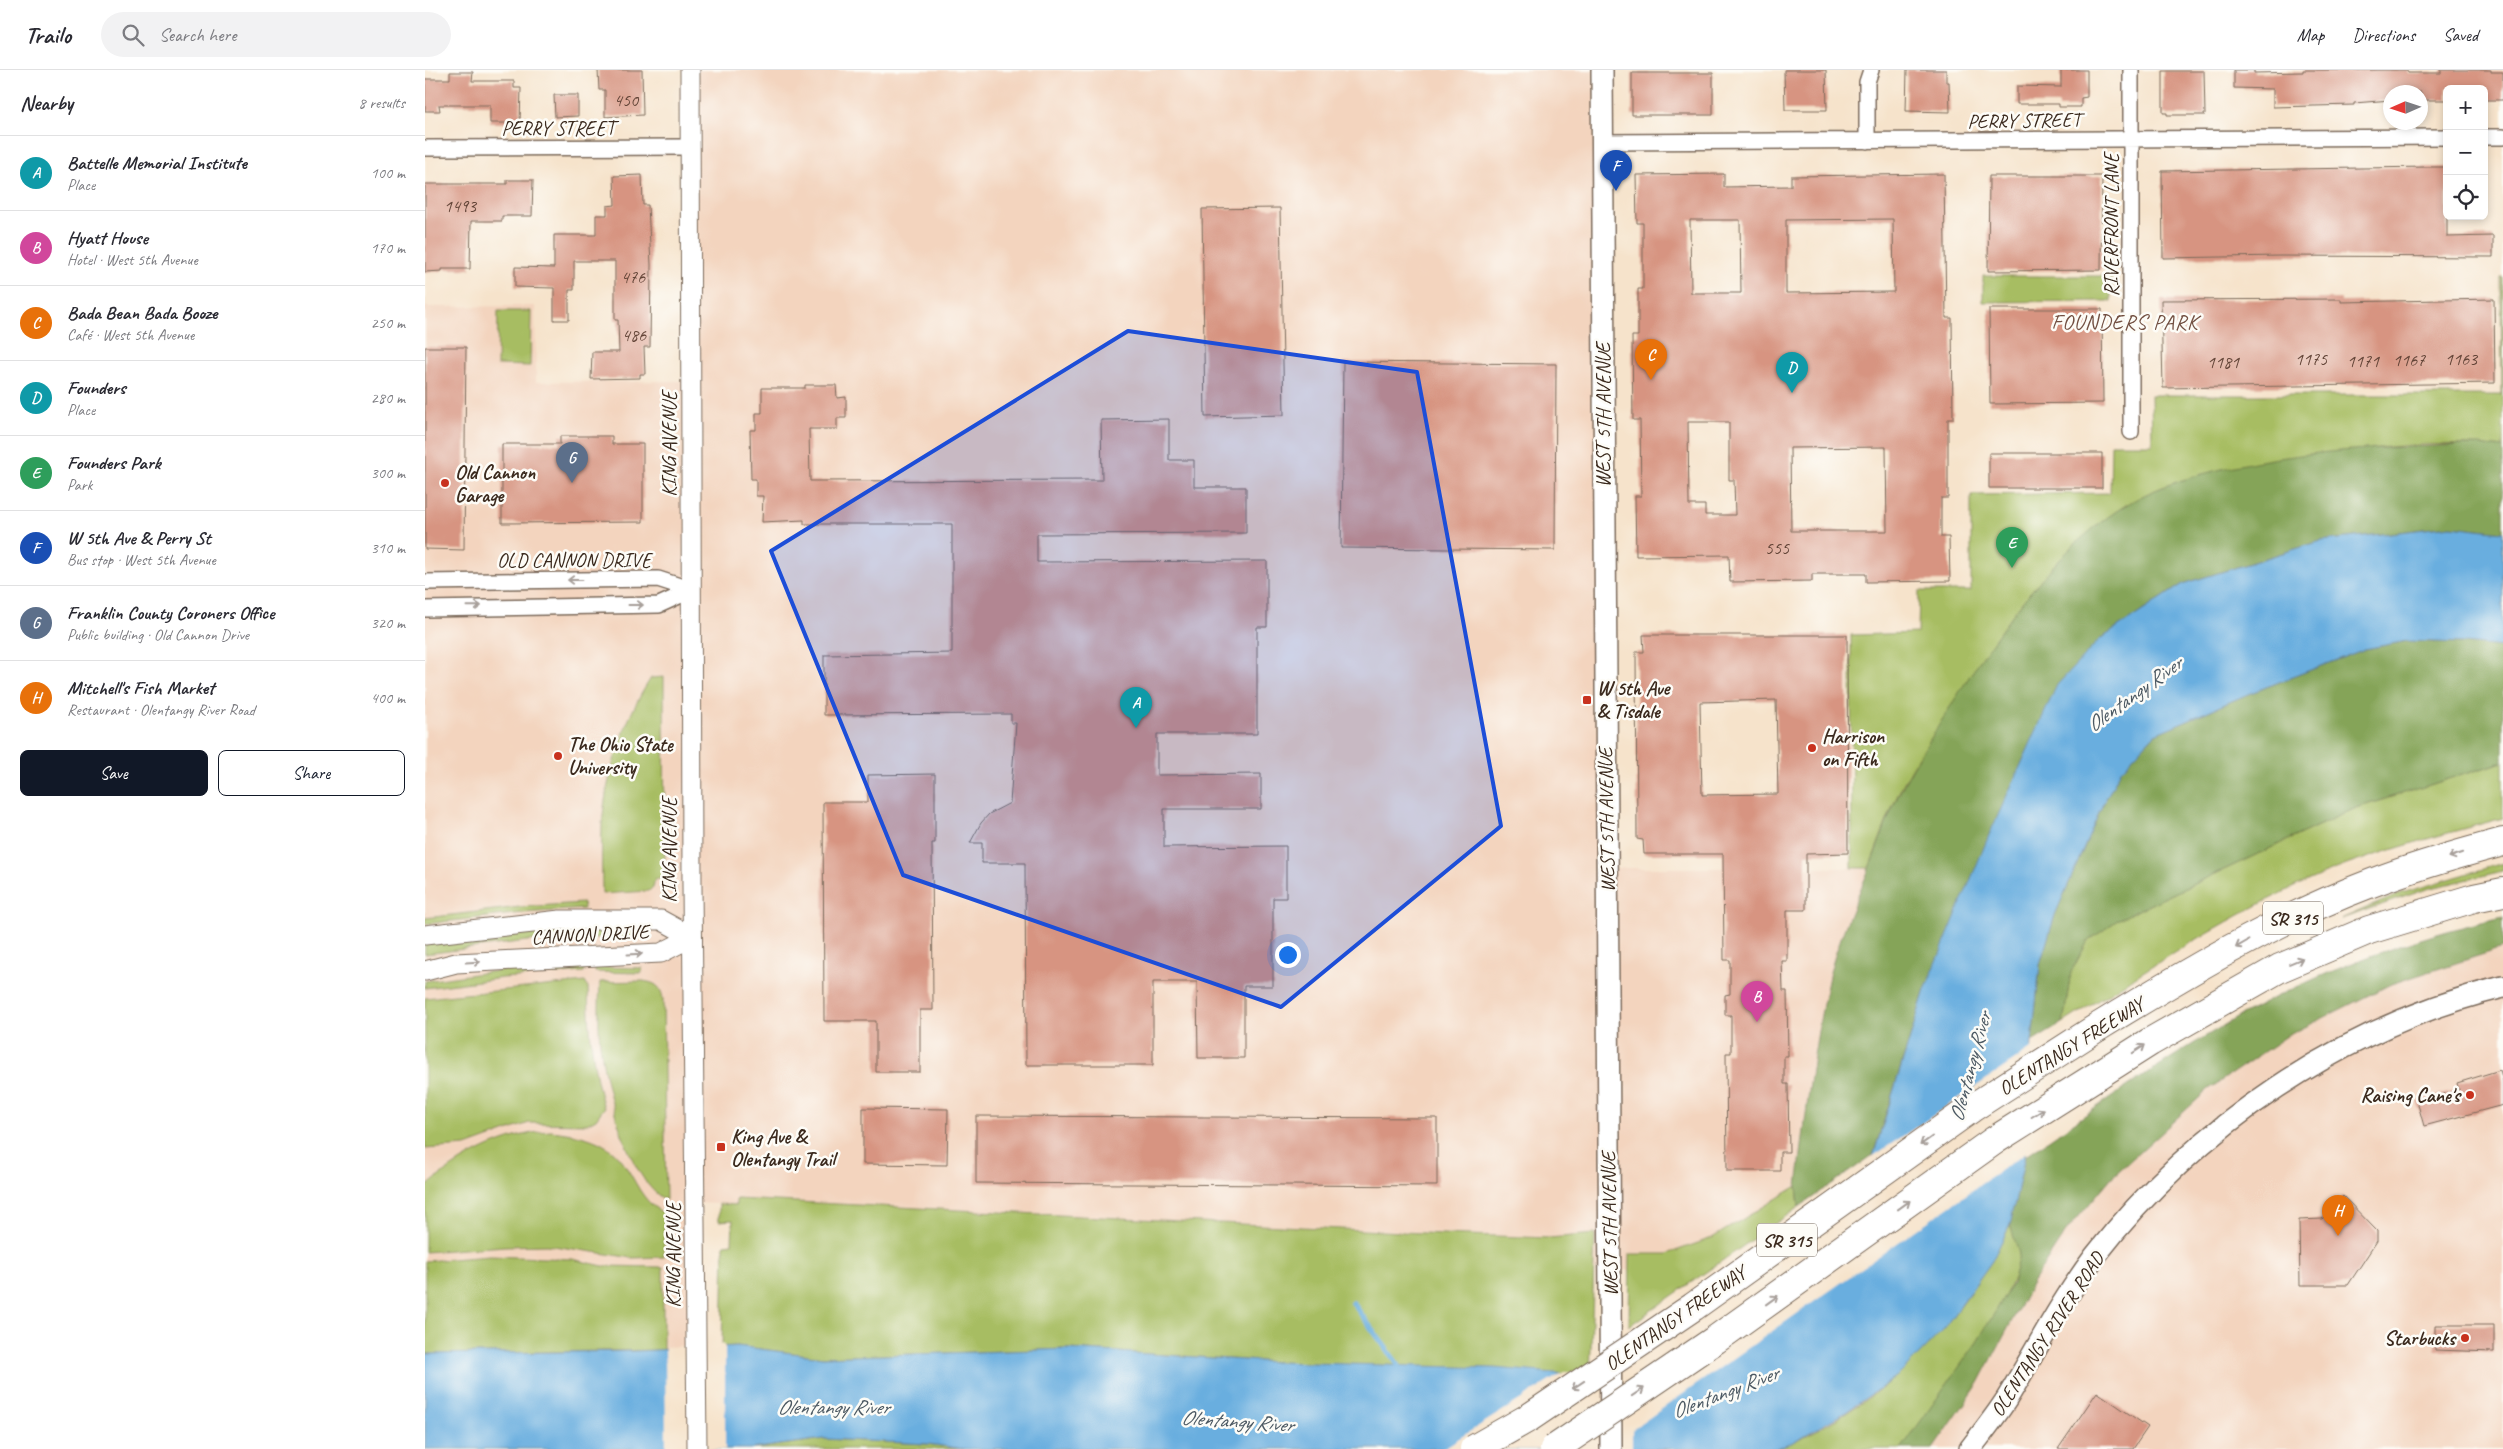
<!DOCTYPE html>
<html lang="en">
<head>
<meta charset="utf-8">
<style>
  :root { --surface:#fff; --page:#f2f2f3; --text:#2b2b33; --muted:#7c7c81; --line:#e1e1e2; --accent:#111827 }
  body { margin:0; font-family:Caveat,sans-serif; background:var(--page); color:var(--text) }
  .controls { position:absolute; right:15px; top:15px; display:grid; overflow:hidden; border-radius:8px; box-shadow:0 2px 8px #0003 }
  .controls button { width:45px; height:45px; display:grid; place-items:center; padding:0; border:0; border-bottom:1px solid var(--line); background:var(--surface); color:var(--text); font:25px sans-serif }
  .compass { position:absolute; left:1958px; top:15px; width:45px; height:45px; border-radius:50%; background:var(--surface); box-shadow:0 2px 8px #0003; rotate:267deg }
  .you { position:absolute; left:862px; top:884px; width:18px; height:18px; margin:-12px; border:4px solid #fff; border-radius:50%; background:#1a73e8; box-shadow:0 0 0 8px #1a73e833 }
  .badge { display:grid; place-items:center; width:32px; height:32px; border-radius:50%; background:var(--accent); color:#fff; font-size:16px; font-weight:700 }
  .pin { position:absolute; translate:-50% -41px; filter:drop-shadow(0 1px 2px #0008) }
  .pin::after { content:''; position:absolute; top:26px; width:18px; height:15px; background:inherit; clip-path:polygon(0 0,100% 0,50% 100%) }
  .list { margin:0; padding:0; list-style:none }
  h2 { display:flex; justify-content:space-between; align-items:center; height:65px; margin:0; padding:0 20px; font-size:21px }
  h2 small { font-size:16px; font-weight:400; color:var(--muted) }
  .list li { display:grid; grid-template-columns:32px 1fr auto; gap:15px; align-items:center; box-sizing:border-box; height:75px; padding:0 20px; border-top:1px solid var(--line) }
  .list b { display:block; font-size:19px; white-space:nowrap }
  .list p { margin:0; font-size:16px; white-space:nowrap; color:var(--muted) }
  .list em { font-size:16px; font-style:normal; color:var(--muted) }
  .actions { display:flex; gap:10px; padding:15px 20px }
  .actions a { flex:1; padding:11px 0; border:1px solid var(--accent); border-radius:8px; text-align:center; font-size:18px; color:var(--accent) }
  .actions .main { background:var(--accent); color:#fff }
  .icon { flex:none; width:28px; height:28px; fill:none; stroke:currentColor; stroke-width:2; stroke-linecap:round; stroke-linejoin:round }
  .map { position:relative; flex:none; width:2078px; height:1379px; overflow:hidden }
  header { display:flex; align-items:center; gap:30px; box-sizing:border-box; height:70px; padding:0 25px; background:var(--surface); border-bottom:1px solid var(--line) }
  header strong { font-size:24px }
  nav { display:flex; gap:28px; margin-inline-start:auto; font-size:18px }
  .search { width:350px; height:45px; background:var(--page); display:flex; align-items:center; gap:12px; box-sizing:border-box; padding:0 18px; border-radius:28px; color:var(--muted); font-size:19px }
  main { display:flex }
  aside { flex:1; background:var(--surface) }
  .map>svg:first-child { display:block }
  .built { fill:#f3d4be }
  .green { fill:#a7bd62; stroke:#717440 }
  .forest { fill:#85a458; stroke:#60673b }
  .water { fill:#69aedf; stroke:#526c7e }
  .pier { fill:#f6e3cb }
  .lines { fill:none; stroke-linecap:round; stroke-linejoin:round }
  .stream { stroke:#69aedf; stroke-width:5.5 }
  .building { fill:#d79481; fill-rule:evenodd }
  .minor-casing { stroke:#7c6b5b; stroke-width:18 }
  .tertiary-casing { stroke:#7c6b5b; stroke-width:21 }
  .secondary-casing { stroke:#7c6b5b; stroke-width:24 }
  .motorway-casing { stroke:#7c6b5b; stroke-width:30 }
  .minor { stroke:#fff; stroke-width:15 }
  .tertiary { stroke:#fff; stroke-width:19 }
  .secondary { stroke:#fff; stroke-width:21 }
  .motorway { stroke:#fff; stroke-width:28 }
  .motorway-bridge-casing { stroke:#7c6b5b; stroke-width:30; stroke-linecap:butt }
  .motorway-bridge { stroke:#fff; stroke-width:28 }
  .oneway { stroke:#a79f9a }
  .marked { fill:#1d4ed8; fill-opacity:0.2; stroke:#1d4ed8; stroke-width:4; stroke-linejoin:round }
  .poi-dot { fill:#c8321e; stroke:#fdfcf7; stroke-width:2 }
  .labels { text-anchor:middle; stroke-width:5; stroke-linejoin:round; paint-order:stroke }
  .number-label { font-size:18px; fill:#624437 }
  .shield { fill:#fdfcf7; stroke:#75695f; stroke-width:1 }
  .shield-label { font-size:19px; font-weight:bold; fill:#3b2a1e }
  .street-label { font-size:20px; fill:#3b2a1e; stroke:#fdfcf7 }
  .poi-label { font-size:20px; font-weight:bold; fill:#3b2a1e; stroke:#fdfcf7; text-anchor:start }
  .neighbourhood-label { font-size:21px; letter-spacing:1px; fill:#724f41; stroke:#fdfcf7 }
  .water-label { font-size:21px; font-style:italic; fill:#4b5862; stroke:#fdfcf7 }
</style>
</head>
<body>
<header>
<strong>Trailo</strong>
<div class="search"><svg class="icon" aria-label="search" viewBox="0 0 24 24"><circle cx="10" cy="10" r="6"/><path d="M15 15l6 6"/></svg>Search here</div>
<nav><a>Map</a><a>Directions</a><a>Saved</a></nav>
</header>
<main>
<aside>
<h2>Nearby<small>8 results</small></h2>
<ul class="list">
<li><span class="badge" style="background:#0f9aa8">A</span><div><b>Battelle Memorial Institute</b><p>Place</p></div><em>100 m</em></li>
<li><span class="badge" style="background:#d1479c">B</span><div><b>Hyatt House</b><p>Hotel · West 5th Avenue</p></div><em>170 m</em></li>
<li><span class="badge" style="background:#e8710a">C</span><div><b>Bada Bean Bada Booze</b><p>Café · West 5th Avenue</p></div><em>250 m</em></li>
<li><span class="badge" style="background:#0f9aa8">D</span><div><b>Founders</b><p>Place</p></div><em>280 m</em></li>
<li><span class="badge" style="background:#2e9e5b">E</span><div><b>Founders Park</b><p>Park</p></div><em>300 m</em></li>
<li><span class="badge" style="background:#1a4fb4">F</span><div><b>W 5th Ave &amp; Perry St</b><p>Bus stop · West 5th Avenue</p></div><em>310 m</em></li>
<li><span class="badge" style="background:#5c6f8a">G</span><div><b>Franklin County Coroners Office</b><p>Public building · Old Cannon Drive</p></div><em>320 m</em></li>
<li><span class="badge" style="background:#e8710a">H</span><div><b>Mitchell's Fish Market</b><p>Restaurant · Olentangy River Road</p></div><em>400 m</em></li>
</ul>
<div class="actions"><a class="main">Save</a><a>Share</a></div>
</aside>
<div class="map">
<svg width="2078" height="1379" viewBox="0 0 2078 1379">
  <rect width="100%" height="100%" fill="#fdfcf7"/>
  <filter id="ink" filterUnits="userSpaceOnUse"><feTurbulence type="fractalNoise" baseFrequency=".02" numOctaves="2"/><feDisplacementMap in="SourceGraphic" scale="10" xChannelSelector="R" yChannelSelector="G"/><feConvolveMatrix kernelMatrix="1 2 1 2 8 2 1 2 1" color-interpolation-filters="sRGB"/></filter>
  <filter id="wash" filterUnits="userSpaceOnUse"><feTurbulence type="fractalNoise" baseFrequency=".0096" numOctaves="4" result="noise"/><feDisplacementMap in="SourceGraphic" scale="20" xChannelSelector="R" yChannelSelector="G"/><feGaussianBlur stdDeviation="1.12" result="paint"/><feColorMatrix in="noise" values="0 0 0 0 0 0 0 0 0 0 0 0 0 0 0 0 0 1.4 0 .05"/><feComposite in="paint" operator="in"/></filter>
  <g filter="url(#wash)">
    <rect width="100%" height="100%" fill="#f6e3cb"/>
    <path class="built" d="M265,0H1177L1181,798H1444L1405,904L1391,974L1372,1116L1374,1137L1206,1200H1169V1164L1124,1168L312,1130L311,1135L271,1133V1334L0,1335V237L110,236L111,312L267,311Z
      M2078,878V1379H1508L1554,1313L1607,1213L1640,1163L1686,1108L1784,1019L1862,966L1966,914Z"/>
    <path class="green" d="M1558,206H1686V231L1558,232Z
      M2076,207H2078V378C2019,370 1956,377 1898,384C1844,391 1789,397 1738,417C1642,454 1570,564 1519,648C1506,669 1491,690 1479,712C1465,739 1455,770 1444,798H1427L1426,565L1493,563L1494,521H1546V425L1685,423L1686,374H1727L1726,325H2077Z
      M73,241H106L105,296L72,295Z
      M239,607L240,809H230L228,817L224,821L177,824C177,801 176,778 177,755C181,705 199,649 226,608Z
      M2078,692V748C2009,767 1938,785 1873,815C1791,854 1714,904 1638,953L1646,901L1663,871L1694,849L1931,738Z
      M2078,793V801L2002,819L1916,849L1977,823Z
      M158,833L159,839L98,843L0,854V848L95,837Z
      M215,858L213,867L118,869L0,884V873L112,860Z
      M159,896V902L78,908L0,918V911L78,900Z
      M170,897L217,898V903L170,902Z
      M218,911C231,913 236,916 238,929L241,1130C203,1112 179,1012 175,973C173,952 174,932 175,912Z
      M160,912L163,917C164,959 167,998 179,1038L171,1049L162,1054L104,1053L41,1076L0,1079V928Z
      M126,1061C151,1064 179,1068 196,1090C212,1110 215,1131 239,1143V1187L208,1188L122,1175L80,1176L0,1182V1118C33,1088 81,1063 126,1061Z
      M1372,1116L1374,1137L1204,1256L1205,1184H1242L1287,1168Z
      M311,1129L1018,1164L1124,1168L1170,1164L1165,1306L851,1292L644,1279L398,1287L312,1276L297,1277L299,1174L307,1173L308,1150L294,1151V1134L311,1135Z
      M1585,1155C1588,1164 1594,1176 1594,1184C1593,1227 1504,1343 1476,1379H1350C1458,1337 1534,1256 1585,1155Z
      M65,1186L147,1189L178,1196L238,1197V1280L0,1284V1191Z
      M399,1369L502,1374L539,1379H326Z"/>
    <path class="forest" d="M2055,375L2078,378V462L2026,456L1896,471L1758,514L1674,570L1500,920L1448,1085L1374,1137L1372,1116C1381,1046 1388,975 1404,906C1413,871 1428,837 1442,804C1454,774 1464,742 1479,714C1490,692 1505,671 1517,650C1568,567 1643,452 1738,417C1835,380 1953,377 2055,375Z
      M1982,571L2040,573L2078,577V692L1931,738L1694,849L1663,871L1646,902L1638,953L1607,972L1615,894L1630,845L1677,736L1696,700L1730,664L1823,624L1940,579Z
      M2078,847V878L1966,914L1862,966L1784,1019L1686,1108L1640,1163L1607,1213L1554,1313L1508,1379H1476L1552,1272L1587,1214L1594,1184L1585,1155L1600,1086C1668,1040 1736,992 1806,951C1890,903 1984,868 2078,847Z"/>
    <path class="water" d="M2026,456L2078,462V577L2040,573L1982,571L1940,579L1823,624L1730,664L1696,700L1677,736L1630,845L1615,894L1607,972L1600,1086L1585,1155L1567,1191L1517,1261L1475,1304L1421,1342L1366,1373L1350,1379H539L502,1374L399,1369L326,1379H0V1284L210,1281L312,1276L398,1287L644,1279L851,1292L1069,1298L1165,1306L1216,1302L1283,1275L1421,1173L1500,920L1564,765L1632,615L1674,570L1758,514L1896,471Z"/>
    <path class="pier" d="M1609,977L1603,1081L1207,1360V1379H1017L1139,1302L1165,1304L1215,1300L1282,1273L1418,1172L1444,1089Z
      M300,1274V1379H241L240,1277Z"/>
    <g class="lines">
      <path class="stream" d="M928,1233L974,1296"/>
    </g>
    <g id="blocks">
      <path class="building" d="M173,0H217L218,45L180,47V20H174Z
        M1359,0H1401L1402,40H1360Z
        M1482,0H1521V12H1524L1525,42L1481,41Z
        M1636,0H1662V27L1656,28V37H1634V34H1592V16L1636,17Z
        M1809,0H1829V3L1878,2V0H1982L1983,3H2016V0H2066V2H2078V30H2059V19L2025,18L2022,19V30H1996V22H1966V30L1929,33V35L1848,37V19L1809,18Z
        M1738,1H1779L1780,45H1742V43H1738Z
        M25,2H48L47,11H89V18H96L95,53H65V35H14L15,41H0V9H25Z
        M1207,3H1288V45H1207Z
        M129,25H153V46L130,47Z
        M2003,97H2022V167L2068,166V187L1855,186L1738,188L1737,101Z
        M1299,104V117L1366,116V106L1519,104L1521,248H1527L1528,349H1523V428H1516V467H1524L1525,511L1441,512V504H1387V511L1305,512L1304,485L1211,486L1210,426H1216L1215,350H1208L1207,266H1213V219H1218V153H1212L1211,105ZM1468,149L1469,222L1361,223V150ZM1265,150H1315L1316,223H1266ZM1263,352H1304V410H1309L1310,445H1280V435H1264ZM1461,377L1462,461H1366L1365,378Z
        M217,105L218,135H223L226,195L225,277H219L220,304H215V308L166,309L167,282H194L193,250H190V191H149V220H144V250H129V218L90,217V197L129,198V165H171V145H182V136L190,135L189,106Z
        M1564,106H1677L1676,200L1563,201Z
        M82,110H108L107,146H77V151H46L45,199H17V201L0,202V114H82Z
        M855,138L859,345L780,347L777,139Z
        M1916,229V232L2069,229L2070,313L1738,318L1736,230Z
        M1564,239H1677L1678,333L1565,334Z
        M0,277H41L39,480L0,479Z
        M918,292L1131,294L1130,480L916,478Z
        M380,315H411L412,328L421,327V348H412V359H384L385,411L677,410L676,350L744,349V390H769V417H821V463L612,464V492L842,491V557H832V664H732V705L836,704V739H739V777L861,776V828H848V916H819V988H773L772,912H728V995H601L600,793H557V773H545L556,753L564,744L585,733L591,653H586V644L399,645V585L527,583V454H379V450L337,452L338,426H331V409H326L325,360H331V343H337V318H380Z
        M135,366H187V374H218V452L77,453V374H135Z
        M1564,383H1677V418H1564Z
        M1218,565H1422L1423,783L1381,784V840H1362V891H1357L1358,921H1362L1363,986H1359V1014H1363L1364,1082H1355V1101H1302L1301,983H1306V945H1300V925L1305,924V890H1299L1298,784H1219L1218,770L1212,769L1211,582H1219ZM1351,630L1353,724L1277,725L1275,632Z
        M510,704V773H507L508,940H495V1002H451V951H399L398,732H443V705Z
        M2075,1000L2078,1011V1035L1999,1056L1992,1031L2034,1020L2032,1013Z
        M438,1038L523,1039L522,1095L438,1094Z
        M551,1046L1012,1048V1116L551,1113Z
        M1918,1126L1952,1161V1171L1923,1215H1875L1874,1150L1897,1149Z
        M2010,1255H2069V1282L2010,1280Z
        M1672,1322L1723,1357L1708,1379H1633Z"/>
    </g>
  </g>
  <g filter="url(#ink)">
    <use href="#blocks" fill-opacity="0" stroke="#7c6b5b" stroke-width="1"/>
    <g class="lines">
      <defs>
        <path id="minor" d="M1706,0V362
          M2059,67H2078
          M1442,71V12L1446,0
          M1176,72L2022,67
          M0,78L266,77
          M0,512L233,509L267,520
          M0,539L234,535L267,520"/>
        <path id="tertiary" d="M265,0L267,815L272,1379
          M0,865L135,850H236L267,867
          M0,901L31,893L236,883L267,867"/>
        <path id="secondary" d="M1177,0L1186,1379
          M1545,1379C1557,1363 1570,1347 1581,1330C1610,1282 1636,1231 1670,1186C1771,1056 1918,956 2078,917"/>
        <path id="motorway" d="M1673,957C1759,904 1849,850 1944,814C1987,797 2033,784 2078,772
          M1673,1005L1725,972L1855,898L1944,860L2049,828L2078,822"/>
      </defs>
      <use href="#minor" class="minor-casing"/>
      <use href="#tertiary" class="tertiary-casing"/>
      <use href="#secondary" class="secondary-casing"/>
      <use href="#motorway" class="motorway-casing"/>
      <use href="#minor" class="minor"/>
      <use href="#tertiary" class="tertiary"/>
      <use href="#secondary" class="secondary"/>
      <use href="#motorway" class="motorway"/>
      <defs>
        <path id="motorway-bridge" d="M1049,1379L1105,1347L1268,1237L1547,1038L1673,957
          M1129,1379L1290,1270L1570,1070L1673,1005"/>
      </defs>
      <use href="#motorway-bridge" class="motorway-bridge-casing"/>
      <use href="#motorway-bridge" class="motorway-bridge"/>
    </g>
    <defs><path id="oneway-shaft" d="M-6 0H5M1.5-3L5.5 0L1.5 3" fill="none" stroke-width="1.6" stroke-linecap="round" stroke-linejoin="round" transform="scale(1.25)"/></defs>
    <g class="oneway">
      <use href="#oneway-shaft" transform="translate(150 510) rotate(180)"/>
      <use href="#oneway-shaft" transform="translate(211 535)"/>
      <use href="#oneway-shaft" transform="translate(49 536) rotate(-1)"/>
      <use href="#oneway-shaft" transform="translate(2031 785) rotate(162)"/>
      <use href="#oneway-shaft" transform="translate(1817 874) rotate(150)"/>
      <use href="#oneway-shaft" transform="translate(210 884) rotate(-3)"/>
      <use href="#oneway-shaft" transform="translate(1871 891) rotate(-23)"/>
      <use href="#oneway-shaft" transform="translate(48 892) rotate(-3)"/>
      <use href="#oneway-shaft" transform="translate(1714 979) rotate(-33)"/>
      <use href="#oneway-shaft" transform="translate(1613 1043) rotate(-32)"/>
      <use href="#oneway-shaft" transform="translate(1501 1071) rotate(144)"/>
      <use href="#oneway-shaft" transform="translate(1479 1135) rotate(-36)"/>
      <use href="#oneway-shaft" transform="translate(1347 1230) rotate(-36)"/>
      <use href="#oneway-shaft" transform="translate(1153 1315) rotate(146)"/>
      <use href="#oneway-shaft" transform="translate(1213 1322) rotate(-34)"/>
    </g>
  </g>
  <path class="marked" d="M703,261L992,302L1076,756L856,937L478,805L346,481Z"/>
  <g class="poi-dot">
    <circle cx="20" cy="413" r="5"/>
    <rect x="1157" y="625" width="10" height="10" rx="2.5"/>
    <circle cx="1387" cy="678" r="5"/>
    <circle cx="133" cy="686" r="5"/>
    <circle cx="2045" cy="1025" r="5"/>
    <rect x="291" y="1072" width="10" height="10" rx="2.5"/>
    <circle cx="2040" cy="1268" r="5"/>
  </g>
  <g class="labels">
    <g class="number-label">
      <text x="201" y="36">450</text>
      <text x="35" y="142">1493</text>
      <text x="208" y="213">476</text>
      <text x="209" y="271">486</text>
      <text x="1886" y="295">1175</text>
      <text x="2036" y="295">1163</text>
      <text x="1984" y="296">1167</text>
      <text x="1938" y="297">1171</text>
      <text x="1798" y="298">1181</text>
      <text x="1352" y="484">555</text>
    </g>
    <g class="shield">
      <rect x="1838" y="831.5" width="60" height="33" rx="4"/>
      <rect x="1332" y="1153.5" width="60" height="33" rx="4"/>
    </g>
    <g class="shield-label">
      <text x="1868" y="855">SR 315</text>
      <text x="1362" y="1177">SR 315</text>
    </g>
    <g class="street-label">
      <text transform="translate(1599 50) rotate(-1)" y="7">PERRY STREET</text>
      <text x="133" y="65">PERRY STREET</text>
      <text transform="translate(1686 155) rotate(-90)" y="7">RIVERFRONT LANE</text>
      <text transform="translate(1178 345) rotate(-90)" y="7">WEST 5TH AVENUE</text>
      <text transform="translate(244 374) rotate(-90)" y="7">KING AVENUE</text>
      <text x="149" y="497">OLD CANNON DRIVE</text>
      <text transform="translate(1181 750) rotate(-91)" y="7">WEST 5TH AVENUE</text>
      <text transform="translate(244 780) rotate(-90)" y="7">KING AVENUE</text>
      <text transform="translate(165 864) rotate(-3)" y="7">CANNON DRIVE</text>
      <text transform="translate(1646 976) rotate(-32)" y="7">OLENTANGY FREEWAY</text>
      <text transform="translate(1184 1154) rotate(-91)" y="7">WEST 5TH AVENUE</text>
      <text transform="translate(248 1185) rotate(-90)" y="7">KING AVENUE</text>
      <text transform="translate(1250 1248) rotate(-35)" y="7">OLENTANGY FREEWAY</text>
      <text transform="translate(1622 1264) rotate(-57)" y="7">OLENTANGY RIVER ROAD</text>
    </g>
    <g class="poi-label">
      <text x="30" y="409">Old Cannon<tspan x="30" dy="23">Garage</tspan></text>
      <text x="1172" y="625">W 5th Ave<tspan x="1172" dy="23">&amp; Tisdale</tspan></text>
      <text x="1397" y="673">Harrison<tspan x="1397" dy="23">on Fifth</tspan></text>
      <text x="143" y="681">The Ohio State<tspan x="143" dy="23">University</tspan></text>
      <text x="2035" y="1032" text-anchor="end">Raising Cane's</text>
      <text x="306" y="1073">King Ave &amp;<tspan x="306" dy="23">Olentangy Trail</tspan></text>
      <text x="2030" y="1275" text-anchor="end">Starbucks</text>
    </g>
    <g class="neighbourhood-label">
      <text x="1700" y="259">FOUNDERS PARK</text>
    </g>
    <g class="water-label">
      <text transform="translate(1709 624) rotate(-36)" y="7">Olentangy River</text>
      <text transform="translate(1545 997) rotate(-75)" y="7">Olentangy River</text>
      <text transform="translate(1300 1322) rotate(-21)" y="7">Olentangy River</text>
      <text x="408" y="1344">Olentangy River</text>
      <text transform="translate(812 1351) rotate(4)" y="7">Olentangy River</text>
    </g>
  </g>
</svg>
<div class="controls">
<button>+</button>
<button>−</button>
<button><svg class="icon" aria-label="locate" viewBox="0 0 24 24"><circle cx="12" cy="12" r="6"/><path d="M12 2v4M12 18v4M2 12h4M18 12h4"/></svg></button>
</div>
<svg class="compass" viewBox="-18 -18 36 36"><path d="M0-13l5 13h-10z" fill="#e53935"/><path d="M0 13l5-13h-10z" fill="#7c7c81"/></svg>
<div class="you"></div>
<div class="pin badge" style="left:711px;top:658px;background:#0f9aa8">A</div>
<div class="pin badge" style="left:1332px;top:952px;background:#d1479c">B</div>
<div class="pin badge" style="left:1226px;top:310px;background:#e8710a">C</div>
<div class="pin badge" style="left:1367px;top:323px;background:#0f9aa8">D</div>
<div class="pin badge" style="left:1587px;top:498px;background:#2e9e5b">E</div>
<div class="pin badge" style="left:1191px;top:121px;background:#1a4fb4">F</div>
<div class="pin badge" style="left:147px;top:413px;background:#5c6f8a">G</div>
<div class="pin badge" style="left:1913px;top:1166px;background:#e8710a">H</div>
</div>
</main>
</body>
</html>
